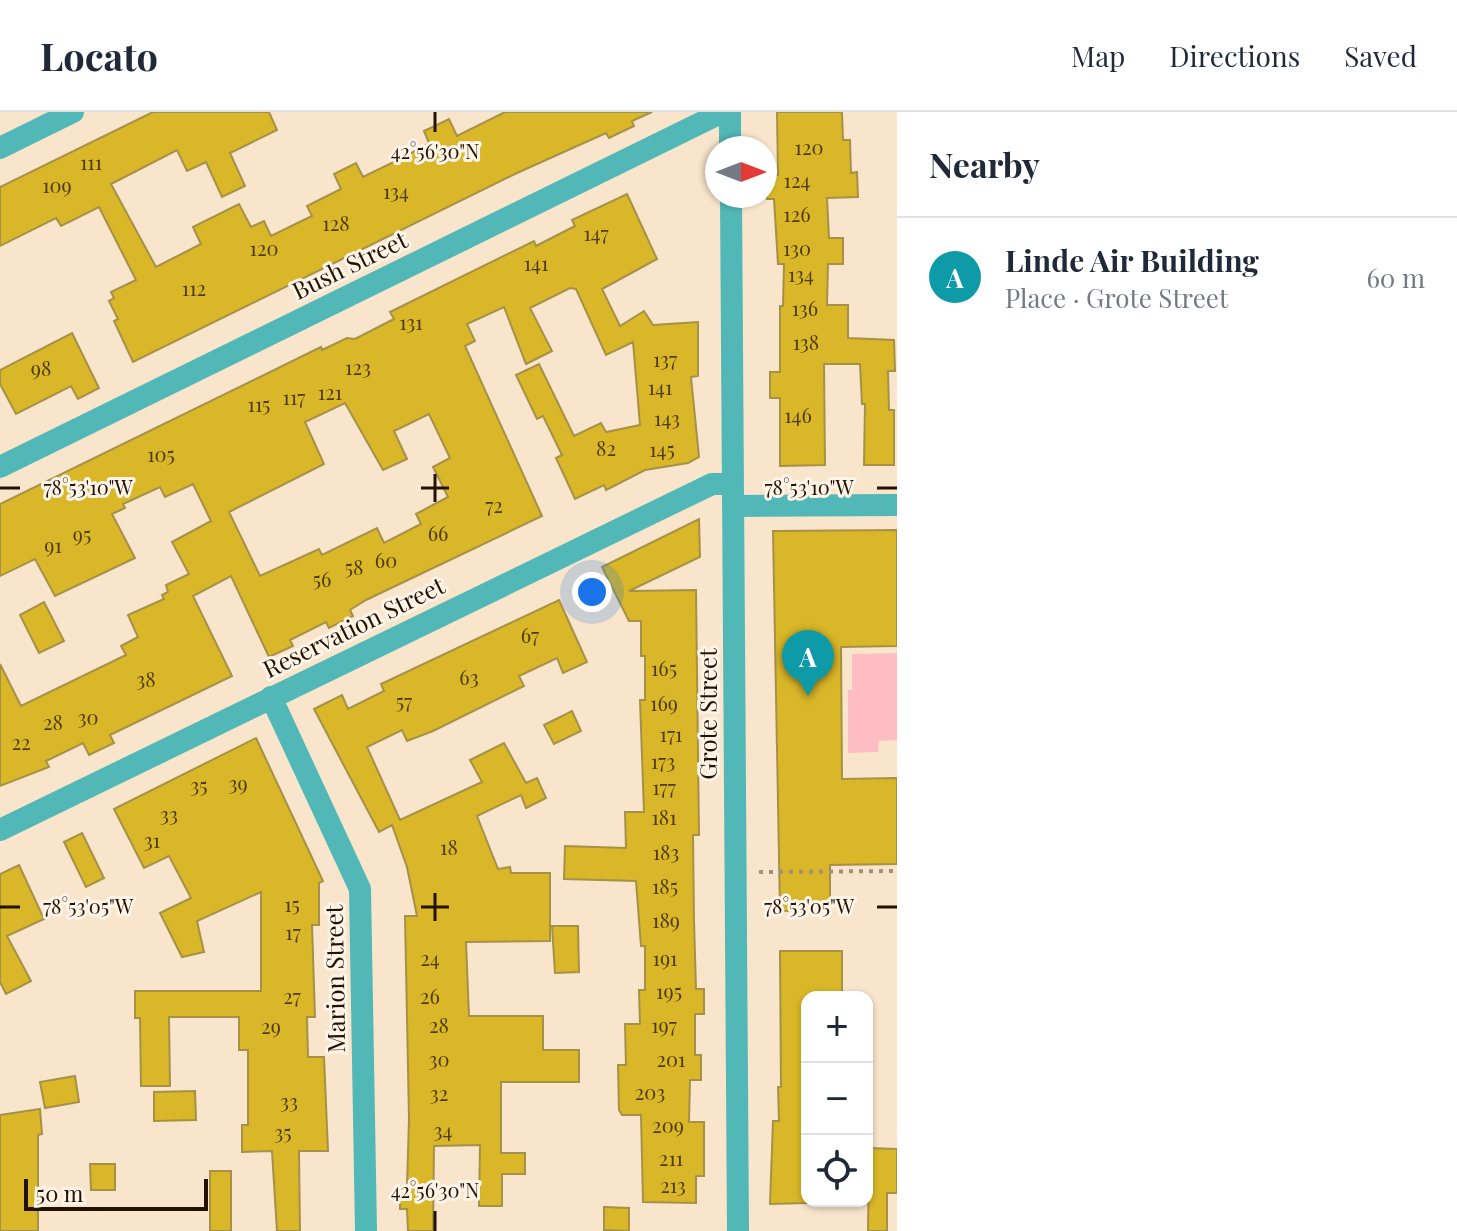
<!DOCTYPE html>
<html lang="en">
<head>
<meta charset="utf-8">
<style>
  :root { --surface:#fff; --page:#f2f2f3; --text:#1f2937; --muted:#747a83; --line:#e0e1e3; --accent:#276ebf }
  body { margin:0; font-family:"Playfair Display",serif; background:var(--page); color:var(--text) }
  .controls { position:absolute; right:24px; bottom:24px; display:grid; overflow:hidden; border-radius:16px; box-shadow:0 2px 6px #0004 }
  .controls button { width:72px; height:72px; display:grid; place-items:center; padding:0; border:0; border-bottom:2px solid var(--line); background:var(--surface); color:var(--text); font:40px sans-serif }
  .compass { position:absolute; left:705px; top:24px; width:72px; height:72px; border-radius:50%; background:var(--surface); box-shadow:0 2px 6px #0004; rotate:90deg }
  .scale { position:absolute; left:24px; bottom:20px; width:184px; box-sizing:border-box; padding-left:8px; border:4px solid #231200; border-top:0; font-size:22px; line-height:28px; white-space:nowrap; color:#231200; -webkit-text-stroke:6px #fef4e8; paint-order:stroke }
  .you { position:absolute; left:592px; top:480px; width:28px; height:28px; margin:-20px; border:6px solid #fff; border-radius:50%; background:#1a73e8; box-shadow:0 0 0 12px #1a73e833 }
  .badge { display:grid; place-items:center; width:52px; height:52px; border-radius:50%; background:var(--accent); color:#fff; font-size:26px; font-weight:700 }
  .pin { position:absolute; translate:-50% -66px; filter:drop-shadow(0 2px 4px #0008) }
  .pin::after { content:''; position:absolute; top:42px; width:28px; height:24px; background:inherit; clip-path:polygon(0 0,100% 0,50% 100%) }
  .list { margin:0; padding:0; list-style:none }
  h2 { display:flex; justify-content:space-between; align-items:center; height:104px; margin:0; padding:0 32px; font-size:34px }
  h2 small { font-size:26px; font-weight:400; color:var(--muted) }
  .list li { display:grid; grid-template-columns:52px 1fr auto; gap:24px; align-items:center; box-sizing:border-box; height:120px; padding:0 32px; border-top:2px solid var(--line) }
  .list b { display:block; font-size:30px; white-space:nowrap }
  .list p { margin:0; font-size:26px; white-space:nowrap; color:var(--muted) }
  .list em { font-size:26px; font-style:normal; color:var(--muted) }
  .icon { flex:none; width:44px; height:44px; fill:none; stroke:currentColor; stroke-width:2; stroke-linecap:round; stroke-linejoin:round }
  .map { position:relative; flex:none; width:897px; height:1119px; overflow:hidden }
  header { display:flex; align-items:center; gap:48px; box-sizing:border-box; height:112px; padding:0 40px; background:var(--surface); border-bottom:2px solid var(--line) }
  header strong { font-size:38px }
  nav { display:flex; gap:44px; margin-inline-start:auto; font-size:28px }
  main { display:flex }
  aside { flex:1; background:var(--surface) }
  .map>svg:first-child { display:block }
  .green { fill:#febdc2 }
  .building { fill:#d9b728; stroke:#a59147; stroke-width:2; fill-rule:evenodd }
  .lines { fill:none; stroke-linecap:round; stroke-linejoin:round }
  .path { stroke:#a2907a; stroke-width:4; stroke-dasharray:4 6; stroke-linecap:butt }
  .minor { stroke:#51b8b7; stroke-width:22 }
  .ticks { fill:none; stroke:#231200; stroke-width:3 }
  .labels { text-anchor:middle; stroke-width:6; stroke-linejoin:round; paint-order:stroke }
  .number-label { font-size:20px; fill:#503b0a }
  .street-label { font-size:24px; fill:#231200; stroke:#fef4e8 }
  .ticks-label { font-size:20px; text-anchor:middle; fill:#231200; stroke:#fef4e8; stroke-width:6; stroke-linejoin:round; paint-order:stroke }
</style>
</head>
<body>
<header>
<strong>Locato</strong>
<nav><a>Map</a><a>Directions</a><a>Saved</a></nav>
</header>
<main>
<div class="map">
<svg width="897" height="1119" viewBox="0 0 897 1119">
  <rect width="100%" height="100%" fill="#f8e5cc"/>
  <path class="green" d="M897,541V628L879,629L878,640L848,641V578H852V542Z"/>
  <path class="building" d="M153,0H269L277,18L230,41L245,74L222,85L206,50L187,59L177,38L111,72L156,155L201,132L193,115L239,92L251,115L264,109L271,124L312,104L307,94L341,77L334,62L356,51L363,65L402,46L429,31L424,19L449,7L457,24L505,0H652L632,9L634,14L609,26L606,21L517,61L133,250L114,209L118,207L109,189L114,186L111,180L136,168L99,95L61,114L56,106L0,134V75Z
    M777,0H842L843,28H850L851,61L857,60L858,85L827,86L829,126H843V152H828L827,193H848V226L894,228L895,259H888L889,298H894V353H864L865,292H862L860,252H824L825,353L780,354V286H770V260H780V194H783L784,152H778L774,87H767L766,63H778Z
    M627,82L657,147L602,177L620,214L644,199L653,213L698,210V264L691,265L699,345L688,351L645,358L606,378L604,373L575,387L556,346L562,343L543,304L537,307L516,263L539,252L574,324L601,311L606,320L640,313L633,230L606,243L576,177L570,176L530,196L552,239L526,252L504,195L467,212L475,229L465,234L542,404L366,488L350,498L353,504L329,516L326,510L290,528L293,534L269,545L231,464L193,484L232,564L110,623L114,631L89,643L83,631L46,649L49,655L0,674V552L21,594L126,543L121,534L138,525L128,503L164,487L162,483L168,480L166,473L189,462L172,430L211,409L193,372L165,385L160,375L123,392L125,396L112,402L135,446L55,484L35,447L0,464V392L321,235L322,238L347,226L355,227L394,207L390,200L534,129L536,134L575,114L572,108ZM345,291L383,358L407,347L394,319L429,302L450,346L433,355L448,385L416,402L421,412L384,431L377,416L322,443L319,437L260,464L229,400L324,352L305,310Z
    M72,221L99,276L78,287L71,274L16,302L0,272V258Z
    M699,407L700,445L629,479L696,478L699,723H693L694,809L696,877H704V902H695V943H701V968H690L689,1010H704V1064H696V1091L643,1090L641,1003H622L619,998L618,953H626L625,912H640L639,878H645V834H641L636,769L564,767L565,734L626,736L625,700H644L640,588H645V544H641V509H629L602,455Z
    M897,418V534L841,535L842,667L897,666V752L830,753V798L780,799L773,419Z
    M559,488L587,550L563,561L557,546L519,564L524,574L433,619L407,629L402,618L367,635L400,708L482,670L470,648L504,631L526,671L537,666L546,686L526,696L521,683L477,704L498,757L510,755L511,761H550V829L466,830L469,904H543V938H579V970H501V1041H525V1062H502V1094H479L480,1033L434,1034L433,1119H408L407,1097H400V1074H407L409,1007L405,804H417L407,755L392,713L379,720L314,597L342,583L348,597L384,579L381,572Z
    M44,490L64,529L39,541L20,503Z
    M572,599L581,619L554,632L544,613Z
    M256,626L323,769L319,771V813H312L315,905H307L308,945H324L328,1039H299L300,1119H277L272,1039L242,1040V1013H248V938H239V905H169L170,974H141L140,906H135V879H261V780L197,809L204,840L182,845L160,801L191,786L169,744L144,756L114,697Z
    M82,721L104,766L86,775L64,730Z
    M19,753L44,807L7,824L31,869L6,882L0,870V762Z
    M552,814H578L579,860L555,861Z
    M780,839H842V885H807V1091L770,1092L773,1009H779L778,975H781Z
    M75,964L79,990L45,996L40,970Z
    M195,979L196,1008L154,1009V980Z
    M40,997L42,1022L38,1023V1119H0V1003Z
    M869,1036L897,1037V1081H887V1119H868Z
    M90,1052H115V1078H91Z
    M210,1059H231V1119H210Z
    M604,1095L629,1096V1119L604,1118Z"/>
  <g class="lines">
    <path class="path" d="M759,760L897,759"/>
    <path class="minor" d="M730,0V36
      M0,36L73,0
      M731,84L738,1119
      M0,355L723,0
      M733,394L897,393
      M271,585L360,777L366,1119
      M0,718L712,372H733"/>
  </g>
  <path class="ticks" d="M435,0V20M435,362V390M0,376H20M421,376H449M877,376H897M435,781V809M0,795H20M421,795H449M877,795H897M435,1099V1119"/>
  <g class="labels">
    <g class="number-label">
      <text x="809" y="43">120</text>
      <text x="91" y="58">111</text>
      <text x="797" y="76">124</text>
      <text x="57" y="81">109</text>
      <text x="396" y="87">134</text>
      <text x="797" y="110">126</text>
      <text x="336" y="119">128</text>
      <text x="596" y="129">147</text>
      <text x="264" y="144">120</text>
      <text x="797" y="144">130</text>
      <text x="536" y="159">141</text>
      <text x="801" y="170">134</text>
      <text x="194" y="184">112</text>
      <text x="805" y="204">136</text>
      <text x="411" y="218">131</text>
      <text x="806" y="238">138</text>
      <text x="665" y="255">137</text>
      <text x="358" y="263">123</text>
      <text x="41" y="264">98</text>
      <text x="660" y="283">141</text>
      <text x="330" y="288">121</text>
      <text x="294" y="293">117</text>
      <text x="259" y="300">115</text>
      <text x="798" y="311">146</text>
      <text x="667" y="314">143</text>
      <text x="606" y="344">82</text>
      <text x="662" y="345">145</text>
      <text x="161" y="350">105</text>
      <text x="494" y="401">72</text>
      <text x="438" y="429">66</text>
      <text x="82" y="430">95</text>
      <text x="53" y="441">91</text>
      <text x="386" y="456">60</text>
      <text x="354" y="463">58</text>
      <text x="322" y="475">56</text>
      <text x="530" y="531">67</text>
      <text x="664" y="564">165</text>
      <text x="469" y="573">63</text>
      <text x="146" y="575">38</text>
      <text x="404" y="597">57</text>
      <text x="664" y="599">169</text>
      <text x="88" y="613">30</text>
      <text x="53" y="618">28</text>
      <text x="671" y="630">171</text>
      <text x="21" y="638">22</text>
      <text x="663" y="657">173</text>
      <text x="238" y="679">39</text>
      <text x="199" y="681">35</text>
      <text x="664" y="683">177</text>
      <text x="169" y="710">33</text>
      <text x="664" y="713">181</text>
      <text x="152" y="736">31</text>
      <text x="449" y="743">18</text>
      <text x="666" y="748">183</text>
      <text x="665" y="782">185</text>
      <text x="292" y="800">15</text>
      <text x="666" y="816">189</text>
      <text x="293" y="828">17</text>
      <text x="430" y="854">24</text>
      <text x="665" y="854">191</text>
      <text x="669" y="887">195</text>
      <text x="292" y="892">27</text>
      <text x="430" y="892">26</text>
      <text x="439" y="921">28</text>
      <text x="664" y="921">197</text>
      <text x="271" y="922">29</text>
      <text x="439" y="955">30</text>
      <text x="671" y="955">201</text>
      <text x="650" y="988">203</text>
      <text x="439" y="989">32</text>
      <text x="289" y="997">33</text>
      <text x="668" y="1021">209</text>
      <text x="443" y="1026">34</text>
      <text x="283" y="1028">35</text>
      <text x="671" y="1054">211</text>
      <text x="673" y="1081">213</text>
    </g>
    <g class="street-label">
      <text transform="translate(350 154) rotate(-26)" y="8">Bush Street</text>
      <text transform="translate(354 516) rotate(-26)" y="8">Reservation Street</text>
      <text transform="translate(709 602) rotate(-90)" y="8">Grote Street</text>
      <text transform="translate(336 867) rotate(-91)" y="8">Marion Street</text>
    </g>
  </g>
  <g class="ticks-label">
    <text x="435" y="47">42°56'30"N</text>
    <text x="809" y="383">78°53'10"W</text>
    <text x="88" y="383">78°53'10"W</text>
    <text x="809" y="802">78°53'05"W</text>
    <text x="88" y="802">78°53'05"W</text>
    <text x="435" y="1086">42°56'30"N</text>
  </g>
</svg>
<div class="controls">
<button>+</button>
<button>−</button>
<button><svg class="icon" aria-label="locate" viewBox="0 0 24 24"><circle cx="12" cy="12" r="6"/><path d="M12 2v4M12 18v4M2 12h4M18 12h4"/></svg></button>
</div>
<svg class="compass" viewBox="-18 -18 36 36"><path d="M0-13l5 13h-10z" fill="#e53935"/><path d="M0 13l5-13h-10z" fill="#747a83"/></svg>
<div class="scale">50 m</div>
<div class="you"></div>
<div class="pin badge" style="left:808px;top:584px;background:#0f9aa8">A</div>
</div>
<aside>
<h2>Nearby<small></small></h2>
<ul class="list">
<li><span class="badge" style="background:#0f9aa8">A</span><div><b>Linde Air Building</b><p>Place · Grote Street</p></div><em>60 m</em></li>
</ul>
</aside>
</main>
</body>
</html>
